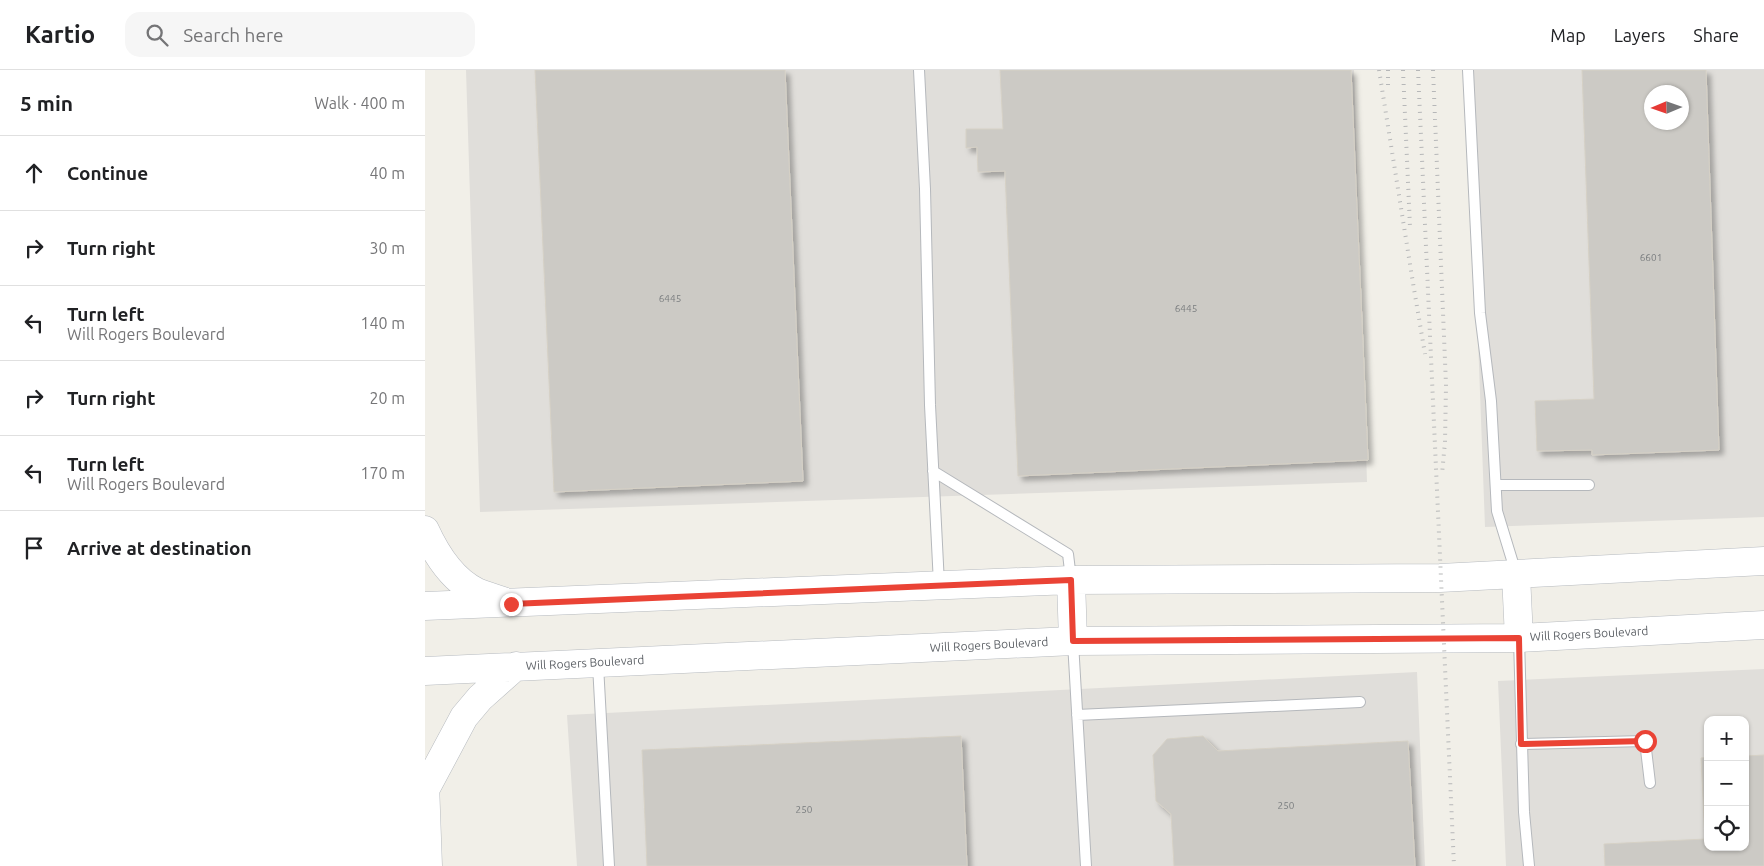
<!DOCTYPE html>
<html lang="en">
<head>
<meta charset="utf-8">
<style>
  :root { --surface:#fff; --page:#f6f6f6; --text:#202124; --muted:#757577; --line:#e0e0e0 }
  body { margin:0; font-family:Ubuntu,sans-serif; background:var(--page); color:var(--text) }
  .controls { position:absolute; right:15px; bottom:15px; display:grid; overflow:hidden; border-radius:10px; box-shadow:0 1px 4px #0004 }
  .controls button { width:45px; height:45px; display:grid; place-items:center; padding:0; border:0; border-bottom:1px solid var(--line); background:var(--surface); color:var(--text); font:25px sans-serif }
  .compass { position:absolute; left:1219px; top:15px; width:45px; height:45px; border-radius:50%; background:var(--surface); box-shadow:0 1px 4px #0004; rotate:268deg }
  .stop { position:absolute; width:15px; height:15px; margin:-11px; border:4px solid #ea4335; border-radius:50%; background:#fff }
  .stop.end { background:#ea4335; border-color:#fff; box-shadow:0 1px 5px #0008 }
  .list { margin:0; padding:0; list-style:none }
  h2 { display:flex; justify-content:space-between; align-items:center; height:65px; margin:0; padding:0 20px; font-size:21px }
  h2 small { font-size:16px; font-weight:400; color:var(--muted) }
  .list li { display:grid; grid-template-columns:32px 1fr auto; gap:15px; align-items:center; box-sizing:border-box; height:75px; padding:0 20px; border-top:1px solid var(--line) }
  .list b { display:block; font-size:19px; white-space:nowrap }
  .list p { margin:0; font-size:16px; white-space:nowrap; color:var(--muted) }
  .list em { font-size:16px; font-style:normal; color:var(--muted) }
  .icon { flex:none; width:28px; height:28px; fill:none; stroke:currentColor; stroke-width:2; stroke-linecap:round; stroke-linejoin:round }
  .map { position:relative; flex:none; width:1339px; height:796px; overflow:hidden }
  header { display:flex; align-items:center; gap:30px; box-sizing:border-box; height:70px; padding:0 25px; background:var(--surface); border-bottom:1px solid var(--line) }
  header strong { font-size:24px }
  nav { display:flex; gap:28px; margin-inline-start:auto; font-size:18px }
  .search { width:350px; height:45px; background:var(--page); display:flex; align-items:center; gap:12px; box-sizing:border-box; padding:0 18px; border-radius:15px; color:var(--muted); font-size:19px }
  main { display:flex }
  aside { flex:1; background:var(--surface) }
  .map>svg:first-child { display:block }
  .industrial { fill:#e0deda; fill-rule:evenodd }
  .building { fill:#cccac5; stroke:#d6d1c6; fill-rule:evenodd; filter:url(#shadow) }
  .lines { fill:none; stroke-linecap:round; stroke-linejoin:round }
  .lane-casing { stroke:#b5b8bc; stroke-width:12 }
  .secondary-casing { stroke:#b6babf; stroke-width:29 }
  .lane { stroke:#fff; stroke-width:10 }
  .secondary { stroke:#fff; stroke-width:28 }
  .rail { stroke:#b6b7b8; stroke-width:4; stroke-dasharray:1 6; stroke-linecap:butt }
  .route { stroke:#ea4335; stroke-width:6 }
  .labels { text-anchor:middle; stroke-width:4; stroke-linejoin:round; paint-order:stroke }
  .number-label { font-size:10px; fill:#7a7d7f }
  .street-label { font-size:12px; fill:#5f6368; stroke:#fff }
</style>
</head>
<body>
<header>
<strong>Kartio</strong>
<div class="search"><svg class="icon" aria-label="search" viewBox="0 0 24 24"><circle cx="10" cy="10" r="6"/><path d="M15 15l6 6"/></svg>Search here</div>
<nav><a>Map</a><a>Layers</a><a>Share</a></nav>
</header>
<main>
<aside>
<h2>5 min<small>Walk · 400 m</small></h2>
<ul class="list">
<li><svg class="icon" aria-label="ahead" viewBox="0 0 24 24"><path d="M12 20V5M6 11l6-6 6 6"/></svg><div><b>Continue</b></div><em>40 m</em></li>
<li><svg class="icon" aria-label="right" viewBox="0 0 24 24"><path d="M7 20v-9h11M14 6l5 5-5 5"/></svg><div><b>Turn right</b></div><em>30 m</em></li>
<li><svg class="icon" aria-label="left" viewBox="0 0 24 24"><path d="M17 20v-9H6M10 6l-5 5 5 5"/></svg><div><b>Turn left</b><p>Will Rogers Boulevard</p></div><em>140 m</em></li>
<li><svg class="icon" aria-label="right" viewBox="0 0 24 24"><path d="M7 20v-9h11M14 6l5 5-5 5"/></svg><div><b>Turn right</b></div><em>20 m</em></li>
<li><svg class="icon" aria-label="left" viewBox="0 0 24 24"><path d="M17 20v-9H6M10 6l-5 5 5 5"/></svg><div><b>Turn left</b><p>Will Rogers Boulevard</p></div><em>170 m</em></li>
<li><svg class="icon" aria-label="arrive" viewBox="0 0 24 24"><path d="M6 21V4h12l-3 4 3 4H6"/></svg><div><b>Arrive at destination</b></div></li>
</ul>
</aside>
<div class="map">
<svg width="1339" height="796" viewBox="0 0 1339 796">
  <defs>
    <filter id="shadow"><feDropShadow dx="4.5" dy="4.5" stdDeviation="2.5" flood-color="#0004"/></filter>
  </defs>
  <rect width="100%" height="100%" fill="#f1efe8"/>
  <path class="industrial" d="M41,0H929L942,412L55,442Z
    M1043,0H1339V447L1060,457ZM1226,22H1256V52H1226Z
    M1339,599V796H1081L1073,611ZM1283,650H1320V777H1283Z
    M992,602L1000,796H152L142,645Z"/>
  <path class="building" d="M110,0H360L378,411L129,422Z
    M575,0H926L943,390L593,406L580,101L553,102L552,77L541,78V59H578Z
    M1157,0H1281L1294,380L1167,385V380L1112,381L1110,331L1169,329ZM1226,22H1256V52H1226Z
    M536,666L542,796H222L217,680Z
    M778,666L793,681L983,671L990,796H749L746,744L731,731L728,685L742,669Z
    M1339,685V796H1180L1179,774L1280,769L1276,688L1283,687V777H1320V686Z"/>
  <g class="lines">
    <defs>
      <path id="lane" d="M494,0L500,119L505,335L514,514
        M1043,0L1055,243L1066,331L1072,441L1091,503
        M508,401L643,484L646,509
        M1071,415H1164
        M1094,569L1099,742L1104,796
        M648,572L661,796
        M173,595L184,796
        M652,645L935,632
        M1096,674L1220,671L1225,713"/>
      <path id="secondary" d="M0,460C11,484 27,510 52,522C60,525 69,528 78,531
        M1091,505L1094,568
        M646,510L648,571
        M0,536L646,510L1015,508L1339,491
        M0,601L648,571L1094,568L1339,555
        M0,713L3,796
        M0,720L39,647L55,628L91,596"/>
    </defs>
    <use href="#lane" class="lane-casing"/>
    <use href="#secondary" class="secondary-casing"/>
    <use href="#lane" class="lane"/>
    <use href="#secondary" class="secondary"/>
    <path class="rail" d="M954,0L988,213L1000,284
      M963,0V19
      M978,0L985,157
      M993,0L1029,796
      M1008,0L1021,315L1020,372L1017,404"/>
  </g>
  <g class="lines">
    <path class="route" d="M86,534L646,510L648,571L1094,568L1096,674L1220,671"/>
  </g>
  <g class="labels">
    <g class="number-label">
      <text x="1226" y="191">6601</text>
      <text x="245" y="232">6445</text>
      <text x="761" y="242">6445</text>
      <text x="861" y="739">250</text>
      <text x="379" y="743">250</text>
    </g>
    <g class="street-label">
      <text transform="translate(1164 564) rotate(-3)" y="4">Will Rogers Boulevard</text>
      <text transform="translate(564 575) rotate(-3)" y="4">Will Rogers Boulevard</text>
      <text transform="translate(160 593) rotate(-3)" y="4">Will Rogers Boulevard</text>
    </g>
  </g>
</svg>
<div class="controls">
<button>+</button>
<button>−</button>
<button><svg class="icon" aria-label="locate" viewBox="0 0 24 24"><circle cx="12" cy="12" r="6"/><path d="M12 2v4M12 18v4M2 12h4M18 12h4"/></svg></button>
</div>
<svg class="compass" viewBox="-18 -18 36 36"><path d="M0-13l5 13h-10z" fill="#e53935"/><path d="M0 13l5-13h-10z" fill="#757577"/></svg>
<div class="stop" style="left:1220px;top:671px"></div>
<div class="stop end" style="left:86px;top:534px"></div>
</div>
</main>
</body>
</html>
